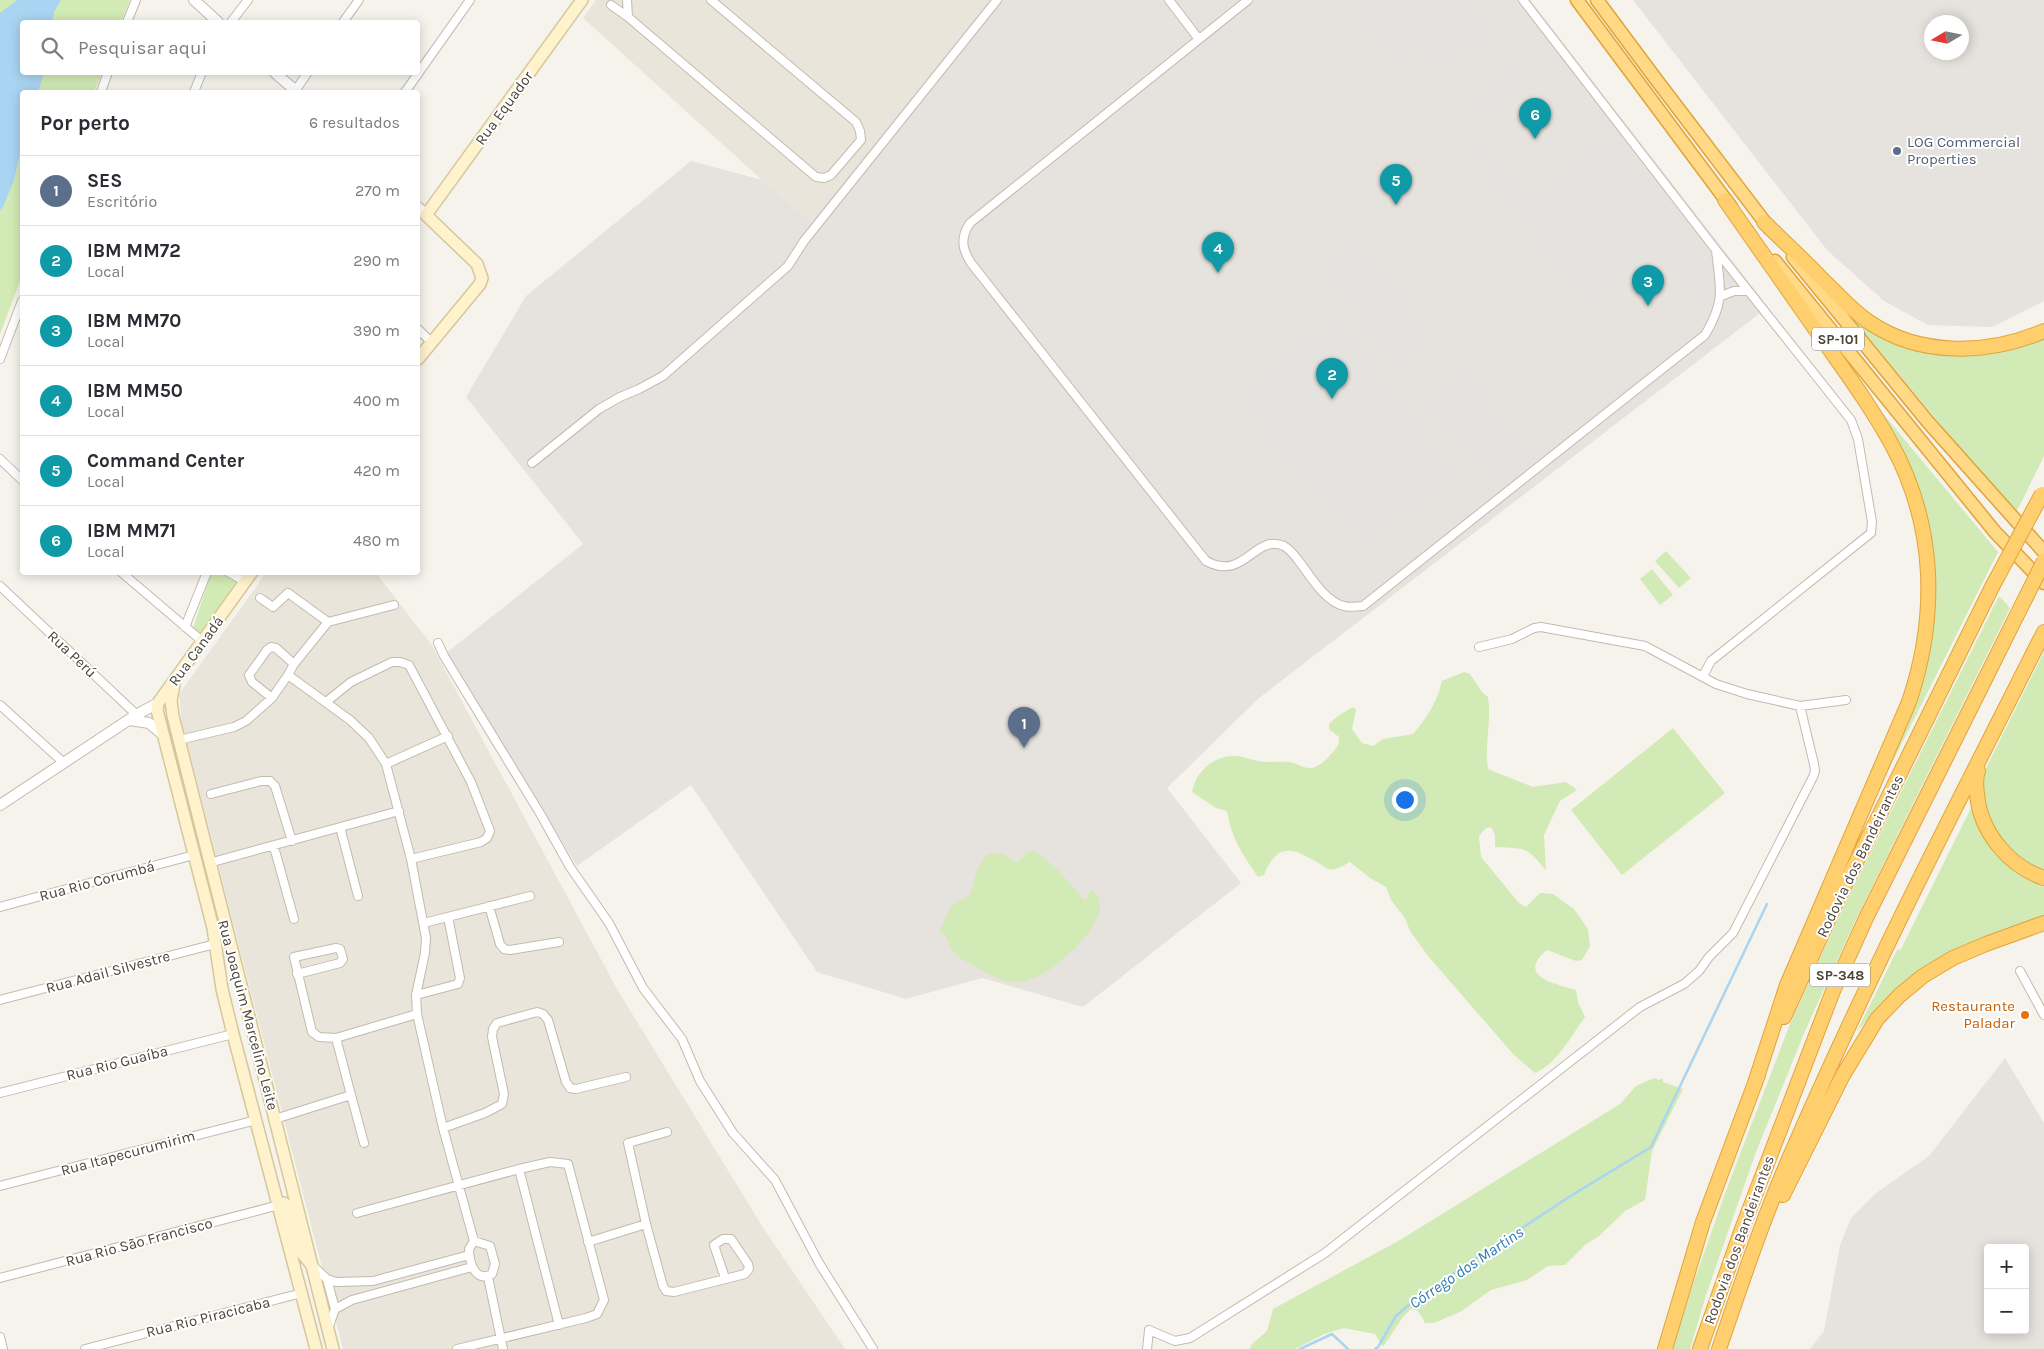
<!DOCTYPE html>
<html lang="pt">
<head>
<meta charset="utf-8">
<style>
  :root { --surface:#fff; --page:#f7f7f7; --text:#2b2b33; --muted:#7c7c81; --line:#e1e1e2; --accent:#111827 }
  body { margin:0; font-family:Karla,sans-serif; background:var(--page); color:var(--text) }
  .controls { position:absolute; right:15px; bottom:15px; display:grid; overflow:hidden; border-radius:5px; box-shadow:0 2px 12px #0003 }
  .controls button { width:45px; height:45px; display:grid; place-items:center; padding:0; border:0; border-bottom:1px solid var(--line); background:var(--surface); color:var(--text); font:25px sans-serif }
  .compass { position:absolute; left:1924px; top:15px; width:45px; height:45px; border-radius:50%; background:var(--surface); box-shadow:0 2px 12px #0003; rotate:260deg }
  .you { position:absolute; left:1404px; top:799px; width:18px; height:18px; margin:-12px; border:4px solid #fff; border-radius:50%; background:#1a73e8; box-shadow:0 0 0 8px #1a73e833 }
  .badge { display:grid; place-items:center; width:32px; height:32px; border-radius:50%; background:var(--accent); color:#fff; font-size:16px; font-weight:700 }
  .pin { position:absolute; translate:-50% -41px; filter:drop-shadow(0 1px 2px #0008) }
  .pin::after { content:''; position:absolute; top:26px; width:18px; height:15px; background:inherit; clip-path:polygon(0 0,100% 0,50% 100%) }
  .list { margin:0; padding:0; list-style:none }
  h2 { display:flex; justify-content:space-between; align-items:center; height:65px; margin:0; padding:0 20px; font-size:21px }
  h2 small { font-size:16px; font-weight:400; color:var(--muted) }
  .list li { display:grid; grid-template-columns:32px 1fr auto; gap:15px; align-items:center; box-sizing:border-box; height:70px; padding:0 20px; border-top:1px solid var(--line) }
  .list b { display:block; font-size:19px; white-space:nowrap }
  .list p { margin:0; font-size:16px; white-space:nowrap; color:var(--muted) }
  .list em { font-size:16px; font-style:normal; color:var(--muted) }
  .icon { flex:none; width:28px; height:28px; fill:none; stroke:currentColor; stroke-width:2; stroke-linecap:round; stroke-linejoin:round }
  .map { position:relative; flex:none; width:2044px; height:1349px; overflow:hidden }
  .search { position:absolute; background:var(--surface); box-shadow:0 2px 12px #0003; left:20px; top:20px; width:400px; height:55px; display:flex; align-items:center; gap:12px; box-sizing:border-box; padding:0 18px; border-radius:5px; color:var(--muted); font-size:19px }
  .panel { position:absolute; background:var(--surface); box-shadow:0 2px 12px #0003; left:20px; top:90px; width:400px; height:485px; border-radius:5px }
  .map>svg:first-child { display:block }
  .residential { fill:#eae5da }
  .industrial { fill:#e6e2dd; fill-rule:evenodd }
  .green { fill:#d2eab5 }
  .parking { fill:#e5e3e0 }
  .water { fill:#a9d4f2 }
  .lines { fill:none; stroke-linecap:round; stroke-linejoin:round }
  .stream { stroke:#a9d4f2; stroke-width:2.5 }
  .minor-casing { stroke:#c2bbae; stroke-width:10 }
  .tertiary-casing { stroke:#c2bbae; stroke-width:12 }
  .secondary-casing { stroke:#d6c79b; stroke-width:14 }
  .trunk-casing { stroke:#e0a43c; stroke-width:15 }
  .motorway-casing { stroke:#e0a43c; stroke-width:16 }
  .minor { stroke:#fff; stroke-width:8 }
  .tertiary { stroke:#fff; stroke-width:10 }
  .secondary { stroke:#fff3cd; stroke-width:11 }
  .trunk { stroke:#ffd985; stroke-width:12 }
  .motorway { stroke:#ffcf6e; stroke-width:14 }
  .motorway-bridge-casing { stroke:#e0a43c; stroke-width:16; stroke-linecap:butt }
  .motorway-bridge { stroke:#ffcf6e; stroke-width:14 }
  .service-dot { fill:#5c6f8a; stroke:#fff; stroke-width:2 }
  .food-dot { fill:#e8710a; stroke:#fff; stroke-width:2 }
  .labels { text-anchor:middle; stroke-width:4; stroke-linejoin:round; paint-order:stroke }
  .shield { fill:#fff; stroke:#817c74; stroke-width:1 }
  .shield-label { font-size:14px; font-weight:bold; fill:#4b4439 }
  .street-label { font-size:15px; fill:#4b4439; stroke:#fff }
  .service-label { font-size:15px; fill:#4e5e75; stroke:#fff; text-anchor:start }
  .food-label { font-size:15px; fill:#c56008; stroke:#fff; text-anchor:end }
  .water-label { font-size:16px; font-style:italic; fill:#2e7ab2; stroke:#fff }
</style>
</head>
<body>
<div class="map">
<svg width="2044" height="1349" viewBox="0 0 2044 1349">
  <rect width="100%" height="100%" fill="#f6f3ec"/>
  <path class="residential" d="M596,0H987L810,221L762,180L583,18Z
    M266,573H376L431,644L617,989L762,1226L845,1349H343L182,724L179,694Z"/>
  <path class="industrial" d="M987,0H1530L1768,307L1259,698L1167,788L1241,883L1083,1007L982,978L906,999L817,972L691,785L577,866L445,654L583,544L466,397L526,296L691,161L762,180L810,221Z
    M1633,0H2044V301L1992,327L1928,325L1884,301L1827,250ZM1962,22V52H1932V22Z
    M2005,1058L2044,1123V1349H1810L1824,1331L1840,1245L1851,1218L1876,1193L1929,1156ZM1988,1248H2025V1330H1988Z"/>
  <path class="green" d="M0,0H130L121,22H22V72L102,73L94,92H22V276L0,334Z
    M1852,317L1926,349L2044,337V456L2015,515Z
    M1870,398L1998,552L1885,777H1881L1911,711L1930,554Z
    M1666,551L1691,578L1679,588L1655,561Z
    M1652,569L1673,595L1660,605L1640,579Z
    M211,573H220L235,579L237,583L206,633L199,635L193,631V628Z
    M1999,596L2010,608L1857,917L1805,1031L1756,1152L1707,1292L1690,1349H1673L1691,1290L1727,1188L1790,1024L1844,906Z
    M2044,652V873L2015,855L1993,829L1982,800V784L1986,768Z
    M1464,672L1470,674L1482,692L1488,697C1492,721 1484,745 1488,769L1533,787L1566,782L1577,790L1560,801L1544,835L1546,870C1525,846 1527,849 1495,847V835L1491,827L1486,828L1479,836L1481,857L1519,903L1526,907L1540,893L1553,894L1574,909L1588,929L1590,946L1582,960L1576,961L1547,950C1515,976 1556,984 1576,990L1578,1002L1585,1017C1571,1036 1557,1064 1535,1073L1514,1055L1428,956L1410,931L1405,918L1391,900L1386,887L1370,878L1350,862C1344,865 1336,871 1328,869C1324,867 1319,863 1315,861C1290,846 1276,845 1264,875L1258,877C1242,853 1232,840 1227,811L1216,808L1192,792C1196,771 1214,755 1236,756C1244,757 1252,760 1259,761C1269,763 1280,761 1290,762C1296,763 1303,768 1309,768C1316,769 1327,760 1331,754C1337,748 1339,746 1339,737L1329,729V724L1339,715L1353,707L1356,710L1352,729L1362,743L1373,746L1383,739L1413,734C1427,718 1437,702 1442,681Z
    M1673,728L1725,793L1622,875L1571,810Z
    M1973,804L1979,825L2044,884V917L1958,948L1925,966L1895,991L1857,1031L1897,950L1901,949Z
    M1035,851L1057,869L1083,899L1087,900L1089,892L1092,890C1120,912 1067,958 1049,970C1042,975 1029,980 1021,982C1006,984 990,975 978,968C958,957 953,956 945,934L939,932L951,906L971,894C975,878 979,845 1004,855C1009,857 1014,861 1018,863L1028,852Z
    M1654,1078L1659,1080L1663,1078V1082L1683,1089L1652,1151L1645,1200L1625,1211L1598,1237L1586,1244L1565,1265L1548,1266L1527,1280L1491,1290L1460,1312L1434,1323H1425C1422,1317 1419,1309 1411,1309L1403,1317L1383,1347L1375,1334L1344,1328L1324,1334L1295,1349H1250L1251,1345L1267,1331L1273,1309L1400,1240L1620,1104L1636,1086Z"/>
  <path class="parking" d="M1346,0H1482L1397,66Z
    M1480,9L1495,30L1441,72L1424,50Z
    M1521,62L1534,81L1484,124L1466,103Z
    M1613,132L1712,267V304L1709,316L1656,250L1588,306L1462,145L1478,133L1530,199Z
    M1359,237L1431,334L1395,366L1319,268Z
    M1330,320L1336,327L1342,323L1458,474L1361,549L1317,492L1313,494L1235,397Z
    M1463,369L1537,462L1496,491L1423,399Z"/>
  <path class="water" d="M17,0H61L54,12L52,22H22V72L44,73L38,92H22V144L14,180L3,207L0,210V13Z"/>
  <g class="lines">
    <path class="stream" d="M1300,1349L1332,1334L1348,1349
      M1375,1349L1378,1347L1396,1316L1418,1297L1569,1197L1651,1147L1767,904"/>
    <defs>
      <path id="minor" d="M627,0L628,17L816,177L824,178L831,175L861,140L860,131L856,122L711,0
        M1169,0L1198,38
        M1248,0L970,223C960,238 962,249 971,263L1206,561C1245,582 1254,533 1284,546C1290,549 1294,555 1298,560C1310,575 1324,601 1344,606C1349,608 1357,606 1363,606L1705,335C1726,300 1720,288 1716,250L1523,0
        M611,5L628,17
        M127,22L136,0
        M231,22L248,0
        M343,22L359,0
        M295,91L308,72
        M101,92L108,72
        M194,92L202,72
        M405,92L470,0
        M1721,296L1734,291H1747
        M418,329L431,342
        M0,359L22,301
        M0,459L22,480
        M532,463L599,409L620,397L639,389L663,376L788,266L804,241L997,0
        M121,572L202,641
        M228,572L246,582
        M0,586L140,718
        M260,598L273,607L288,593L328,622
        M185,627L207,572
        M438,643L444,656L541,815L570,867L609,923L643,988L682,1039L700,1081L733,1133L775,1180L819,1263L873,1349
        M1479,647L1512,639L1534,628L1541,627L1645,646L1716,684L1747,694L1800,706L1846,700
        M288,675L294,664L328,622L394,605
        M1703,676L1711,661L1871,533L1872,522L1858,439L1851,420L1716,250
        M272,698L252,682L249,675L267,650L271,647L276,648L294,664
        M326,702L351,682L392,662H400L409,665L471,782L490,831L487,838L481,842L411,859
        M0,705L64,763
        M179,740L234,727L246,721L272,698L288,675L350,720L369,738L386,764L411,859L426,938L425,953L416,995L417,1014L443,1128L474,1241
        M386,764L448,736
        M211,794L261,781H270L275,786L292,841
        M340,827L358,896
        M274,847L294,919
        M209,863L399,811
        M489,906L500,944L504,949L510,950L559,942
        M0,907L194,855
        M424,923L530,896
        M2020,971L2044,1015
        M297,974L340,963L343,959L340,949L336,948L294,957L312,1032L319,1037L336,1038
        M416,995L458,984L460,978L448,917
        M0,1000L215,944
        M0,1093L233,1034
        M351,1095L364,1143
        M275,1119L351,1095L336,1038L417,1014
        M443,1128L485,1113L502,1104L504,1094L492,1037L493,1029L497,1023L537,1012L543,1014L548,1020L566,1082L570,1088L576,1089L626,1077
        M667,1132L628,1143L646,1224L663,1286L666,1291L674,1292L745,1274L749,1269L748,1264L731,1239H723L714,1245L725,1278
        M519,1169L559,1325
        M0,1186L256,1120
        M357,1213L519,1169L550,1162L568,1164L604,1300L597,1314L586,1318L457,1349
        M474,1241L490,1246L495,1264L492,1274C475,1284 469,1261 469,1249Z
        M588,1242L646,1224
        M313,1266L327,1279L336,1282L373,1281L469,1255
        M488,1277L503,1349
        M0,1278L279,1205
        M327,1279L335,1309
        M329,1326L335,1309L352,1300L472,1267
        M0,1337L3,1349
        M85,1349L302,1293
        M1147,1349L1149,1330L1175,1341L1190,1338L1325,1253L1640,1007L1684,984L1699,971L1709,957L1733,933L1813,777L1815,771L1814,764L1800,706"/>
      <path id="tertiary" d="M194,0L218,22
        M274,72L297,92
        M418,207L426,215
        M130,720L149,723L162,734
        M0,805L136,715L158,703"/>
      <path id="secondary" d="M418,359L480,284L482,278L477,264L426,215L582,0
        M252,572L158,703L157,710L213,928L222,989L233,1034L316,1349
        M174,684L171,701L173,716L333,1349
        M279,1205L284,1203L289,1207L301,1252L310,1263"/>
      <path id="trunk" d="M1577,0L1731,207
        M1597,0L1655,78L1770,229
        M1793,257L1928,422L2044,552
        M1775,261L1995,532L2044,583"/>
      <path id="motorway" d="M1725,200C1758,247 1790,293 1823,340C1847,374 1872,408 1892,445C1936,526 1938,616 1909,702L1787,985L1755,1083
        M1764,222C1783,241 1803,259 1821,278C1837,293 1851,310 1869,322C1920,357 1989,355 2044,331
        M1978,771C1975,778 1976,786 1977,794C1980,831 2008,866 2044,878
        M1784,1017L1836,903L1992,587
        M1783,1195L1843,1075L1877,1019L1900,995L1923,976L1953,958L1986,944L2044,923
        M1665,1349L1703,1222L1758,1075
        M1700,1349L1742,1229L1833,991L1866,918L2016,617
        M1719,1349C1741,1285 1762,1221 1789,1159C1866,980 1956,806 2044,632"/>
    </defs>
    <use href="#minor" class="minor-casing"/>
    <use href="#tertiary" class="tertiary-casing"/>
    <use href="#secondary" class="secondary-casing"/>
    <use href="#trunk" class="trunk-casing"/>
    <use href="#motorway" class="motorway-casing"/>
    <use href="#minor" class="minor"/>
    <use href="#tertiary" class="tertiary"/>
    <use href="#secondary" class="secondary"/>
    <use href="#trunk" class="trunk"/>
    <use href="#motorway" class="motorway"/>
    <defs>
      <path id="motorway-bridge" d="M1992,587L2042,494
        M2016,617L2044,561"/>
    </defs>
    <use href="#motorway-bridge" class="motorway-bridge-casing"/>
    <use href="#motorway-bridge" class="motorway-bridge"/>
  </g>
  <circle class="service-dot" cx="1897" cy="151" r="5"/>
  <circle class="food-dot" cx="2025" cy="1015" r="5"/>
  <g class="labels">
    <g class="shield">
      <rect x="1812" y="327.5" width="52" height="23" rx="4"/>
      <rect x="1810" y="963.5" width="60" height="23" rx="4"/>
    </g>
    <g class="shield-label">
      <text x="1838" y="344">SP-101</text>
      <text x="1840" y="980">SP-348</text>
    </g>
    <g class="street-label">
      <text transform="translate(504 108) rotate(-54)" y="5">Rua Equador</text>
      <text transform="translate(196 651) rotate(-54)" y="5">Rua Canadá</text>
      <text transform="translate(72 654) rotate(43)" y="5">Rua Perú</text>
      <text transform="translate(1860 856) rotate(-64)" y="5">Rodovia dos Bandeirantes</text>
      <text transform="translate(97 881) rotate(-15)" y="5">Rua Rio Corumbá</text>
      <text transform="translate(108 972) rotate(-15)" y="5">Rua Adail Silvestre</text>
      <text transform="translate(248 1015) rotate(75)" y="5">Rua Joaquim Marcelino Leite</text>
      <text transform="translate(117 1063) rotate(-14)" y="5">Rua Rio Guaíba</text>
      <text transform="translate(128 1153) rotate(-15)" y="5">Rua Itapecurumirim</text>
      <text transform="translate(1739 1240) rotate(-70)" y="5">Rodovia dos Bandeirantes</text>
      <text transform="translate(139 1242) rotate(-15)" y="5">Rua Rio São Francisco</text>
      <text transform="translate(208 1317) rotate(-14)" y="5">Rua Rio Piracicaba</text>
    </g>
    <g class="service-label">
      <text x="1907" y="147">LOG Commercial<tspan x="1907" dy="17">Properties</tspan></text>
    </g>
    <g class="food-label">
      <text x="2015" y="1011">Restaurante<tspan x="2015" dy="17">Paladar</tspan></text>
    </g>
    <g class="water-label">
      <text transform="translate(1466 1267) rotate(-34)" y="6">Córrego dos Martins</text>
    </g>
  </g>
</svg>
<div class="controls">
<button>+</button>
<button>−</button>
</div>
<svg class="compass" viewBox="-18 -18 36 36"><path d="M0-13l5 13h-10z" fill="#e53935"/><path d="M0 13l5-13h-10z" fill="#7c7c81"/></svg>
<div class="you"></div>
<div class="pin badge" style="left:1024px;top:748px;background:#5c6f8a">1</div>
<div class="pin badge" style="left:1332px;top:399px;background:#0f9aa8">2</div>
<div class="pin badge" style="left:1648px;top:306px;background:#0f9aa8">3</div>
<div class="pin badge" style="left:1218px;top:273px;background:#0f9aa8">4</div>
<div class="pin badge" style="left:1396px;top:205px;background:#0f9aa8">5</div>
<div class="pin badge" style="left:1535px;top:139px;background:#0f9aa8">6</div>
<div class="search"><svg class="icon" aria-label="search" viewBox="0 0 24 24"><circle cx="10" cy="10" r="6"/><path d="M15 15l6 6"/></svg>Pesquisar aqui</div>
<section class="panel">
<h2>Por perto<small>6 resultados</small></h2>
<ul class="list">
<li><span class="badge" style="background:#5c6f8a">1</span><div><b>SES</b><p>Escritório</p></div><em>270 m</em></li>
<li><span class="badge" style="background:#0f9aa8">2</span><div><b>IBM MM72</b><p>Local</p></div><em>290 m</em></li>
<li><span class="badge" style="background:#0f9aa8">3</span><div><b>IBM MM70</b><p>Local</p></div><em>390 m</em></li>
<li><span class="badge" style="background:#0f9aa8">4</span><div><b>IBM MM50</b><p>Local</p></div><em>400 m</em></li>
<li><span class="badge" style="background:#0f9aa8">5</span><div><b>Command Center</b><p>Local</p></div><em>420 m</em></li>
<li><span class="badge" style="background:#0f9aa8">6</span><div><b>IBM MM71</b><p>Local</p></div><em>480 m</em></li>
</ul>
</section>
</div>
</body>
</html>
